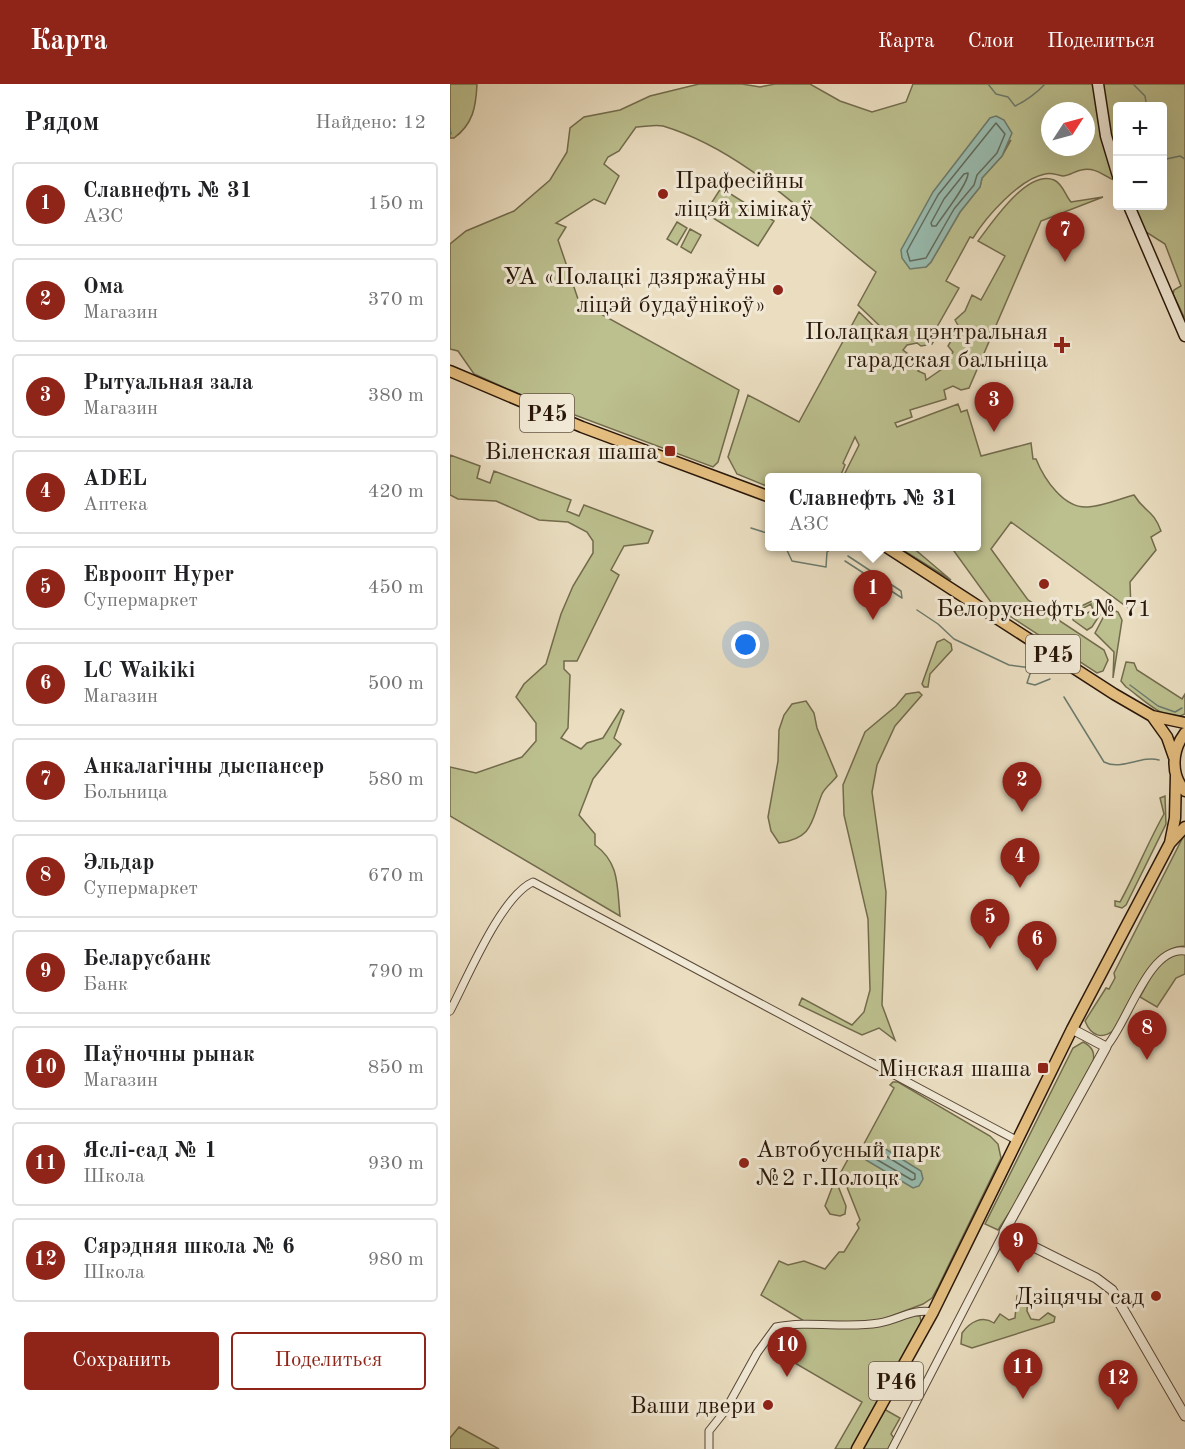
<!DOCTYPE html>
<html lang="ru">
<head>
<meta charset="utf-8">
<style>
  :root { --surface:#fff; --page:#f2f2f2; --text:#202124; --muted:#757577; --line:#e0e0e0; --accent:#8f2418 }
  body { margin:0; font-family:"Old Standard TT",serif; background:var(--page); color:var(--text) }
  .controls { position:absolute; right:18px; top:18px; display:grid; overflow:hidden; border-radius:6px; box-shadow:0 6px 24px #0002 }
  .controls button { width:54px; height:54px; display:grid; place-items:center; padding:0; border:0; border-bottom:2px solid var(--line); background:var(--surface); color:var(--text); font:30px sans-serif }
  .compass { position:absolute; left:591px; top:18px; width:54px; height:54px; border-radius:50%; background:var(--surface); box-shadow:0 6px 24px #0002; rotate:54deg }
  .you { position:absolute; left:296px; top:561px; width:21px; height:21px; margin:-15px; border:4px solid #fff; border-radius:50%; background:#1a73e8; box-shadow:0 0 0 9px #1a73e833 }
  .badge { display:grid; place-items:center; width:39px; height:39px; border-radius:50%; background:var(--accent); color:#fff; font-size:20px; font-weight:700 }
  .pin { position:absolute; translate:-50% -50px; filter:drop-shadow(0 2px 3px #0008) }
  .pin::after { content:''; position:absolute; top:32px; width:21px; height:18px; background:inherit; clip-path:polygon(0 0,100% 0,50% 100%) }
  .popup { position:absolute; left:315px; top:389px; width:216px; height:78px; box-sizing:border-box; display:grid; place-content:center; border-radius:6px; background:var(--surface); filter:drop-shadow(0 2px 4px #0005); font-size:20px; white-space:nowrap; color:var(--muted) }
  .popup b { font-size:22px; color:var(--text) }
  .popup::after { content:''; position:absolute; left:50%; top:100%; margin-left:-12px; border:12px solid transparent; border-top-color:var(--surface) }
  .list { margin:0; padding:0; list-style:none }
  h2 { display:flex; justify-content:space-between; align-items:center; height:78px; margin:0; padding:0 24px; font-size:26px }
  h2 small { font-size:20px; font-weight:400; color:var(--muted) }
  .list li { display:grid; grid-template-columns:39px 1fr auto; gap:18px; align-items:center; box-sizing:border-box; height:84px; margin:0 12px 12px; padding:0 12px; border:2px solid var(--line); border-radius:6px }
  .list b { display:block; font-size:22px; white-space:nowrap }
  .list p { margin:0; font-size:20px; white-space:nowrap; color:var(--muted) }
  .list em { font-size:20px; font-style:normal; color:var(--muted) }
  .actions { display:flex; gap:12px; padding:18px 24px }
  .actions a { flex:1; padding:14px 0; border:2px solid var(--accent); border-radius:6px; text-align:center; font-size:21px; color:var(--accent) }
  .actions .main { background:var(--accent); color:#fff }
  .map { position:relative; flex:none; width:735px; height:1365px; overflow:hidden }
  header { display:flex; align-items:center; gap:36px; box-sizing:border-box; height:84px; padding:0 30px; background:var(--accent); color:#fff }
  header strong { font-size:28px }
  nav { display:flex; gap:33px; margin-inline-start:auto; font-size:21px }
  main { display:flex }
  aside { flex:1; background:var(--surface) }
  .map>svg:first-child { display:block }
  .green { fill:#bcbf8e; stroke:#726b4c; stroke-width:1.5; fill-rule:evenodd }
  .water { fill:#98bcb0; stroke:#6c7a6d; stroke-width:1.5 }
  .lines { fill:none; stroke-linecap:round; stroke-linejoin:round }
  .shore { stroke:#606a5c; stroke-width:1.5 }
  .stream { stroke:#6c7a6d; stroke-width:1.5 }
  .minor-casing { stroke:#594837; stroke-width:9 }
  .tertiary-casing { stroke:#594837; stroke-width:11 }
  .secondary-casing { stroke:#291709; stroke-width:13 }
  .primary-casing { stroke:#291709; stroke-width:13 }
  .minor { stroke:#f1e9d6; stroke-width:7 }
  .tertiary { stroke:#f1e9d6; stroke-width:9 }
  .secondary { stroke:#f1e9d6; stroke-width:10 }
  .primary { stroke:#e5be80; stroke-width:10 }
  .poi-dot { fill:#8f2418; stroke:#f1e9d6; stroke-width:2 }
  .labels { text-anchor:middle; stroke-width:6; stroke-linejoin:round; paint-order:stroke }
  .shield { fill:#f1e9d6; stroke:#655646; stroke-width:1.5 }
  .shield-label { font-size:22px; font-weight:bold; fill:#291709 }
  .poi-label { font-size:24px; fill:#291709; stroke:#f1e9d6; text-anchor:end }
</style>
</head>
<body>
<header>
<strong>Карта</strong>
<nav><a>Карта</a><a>Слои</a><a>Поделиться</a></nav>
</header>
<main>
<aside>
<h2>Рядом<small>Найдено: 12</small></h2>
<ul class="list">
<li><span class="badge">1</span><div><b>Славнефть № 31</b><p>АЗС</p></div><em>150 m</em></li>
<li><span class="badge">2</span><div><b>Ома</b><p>Магазин</p></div><em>370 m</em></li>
<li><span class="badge">3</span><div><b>Рытуальная зала</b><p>Магазин</p></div><em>380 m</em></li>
<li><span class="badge">4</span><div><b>ADEL</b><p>Аптека</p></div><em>420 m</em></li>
<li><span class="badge">5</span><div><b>Евроопт Hyper</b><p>Супермаркет</p></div><em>450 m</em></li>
<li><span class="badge">6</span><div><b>LC Waikiki</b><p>Магазин</p></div><em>500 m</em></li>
<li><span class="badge">7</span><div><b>Анкалагічны дыспансер</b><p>Больница</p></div><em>580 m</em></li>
<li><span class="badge">8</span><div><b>Эльдар</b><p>Супермаркет</p></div><em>670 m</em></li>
<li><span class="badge">9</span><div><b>Беларусбанк</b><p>Банк</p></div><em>790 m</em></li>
<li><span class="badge">10</span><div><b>Паўночны рынак</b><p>Магазин</p></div><em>850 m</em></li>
<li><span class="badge">11</span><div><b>Яслі-сад № 1</b><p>Школа</p></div><em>930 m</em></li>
<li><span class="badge">12</span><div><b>Сярэдняя школа № 6</b><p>Школа</p></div><em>980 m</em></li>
</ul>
<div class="actions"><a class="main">Сохранить</a><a>Поделиться</a></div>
</aside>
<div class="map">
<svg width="735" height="1365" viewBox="0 0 735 1365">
  <rect width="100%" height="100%" fill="#eaddc0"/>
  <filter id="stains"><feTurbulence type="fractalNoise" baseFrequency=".00333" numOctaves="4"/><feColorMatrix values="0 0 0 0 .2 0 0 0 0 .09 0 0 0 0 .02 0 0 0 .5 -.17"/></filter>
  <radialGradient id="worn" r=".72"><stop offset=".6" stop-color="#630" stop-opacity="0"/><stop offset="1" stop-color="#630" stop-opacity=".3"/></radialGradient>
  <path class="green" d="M0,0H27C26,23 23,40 4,54H0Z
    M249,0H292L310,3L325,0H360L390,17L422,28L456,18L463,0H643L651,53L664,96C652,91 646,83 631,86C625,87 619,92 613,92C606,91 602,88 595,90C569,95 536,133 523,154L520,153L496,197L509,204L483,250L485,255L482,260L471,262L467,259L457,261L453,266L461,272V281H469L471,284L468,287L475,290L476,296L492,285L503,268L498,262L509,243L505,236L515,227L522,211L531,216L555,172L528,157C542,139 577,85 604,96C613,100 615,111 621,118L653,113L591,137L519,304L511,306L503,302L494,306L496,315L460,326L462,333L445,339L447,343L508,320L511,328L517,326L531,372L581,359L583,375H586C594,395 614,425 638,423C653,422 669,415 684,411C695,429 703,425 711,447L701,453L706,466L680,498L681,526L561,438L541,465L578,516L654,566L658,576L653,587L647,589L543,521L501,463L526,462V394L393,393L409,361L405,353L393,379L395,381L390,393L320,394L319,403L287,390L278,373L298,311L349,338L409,228L432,250L433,245L408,221L426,188C360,136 296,67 213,42C205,40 194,43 186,43L169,67L158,73L154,80L169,92L155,120L144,115L106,139L116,143L108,156L129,218L289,306L268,378L263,383L69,310L24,290L8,267L0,265V160L16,147L64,127L100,96L117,68L120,44L134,33L170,26L200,12ZM600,27H636V63H600ZM561,56L552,72L532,94L530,103L510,128L481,178L476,183H462Z
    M651,0H735V235L723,210L724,206L731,202L715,160L696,148L684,122H712V22H668L667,82Z
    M271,104L324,137L308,162L255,129Z
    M227,138L237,144L227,161L217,155Z
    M240,145L251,151L241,169L231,163Z
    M0,371L30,382L27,394L40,399L44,387L121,416L117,427L129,432L134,421L203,447L198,459L174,462L161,486L169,491L127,577H114V585L120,591L118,644L111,654L131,665L137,659L153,654L171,625L174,627L164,654L171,660L143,695L129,731L145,750V761C170,779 167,803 170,832L0,732V683L26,689L72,673L86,657V639L66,613L74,600L96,580L111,530L123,502L143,469V457L137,448L118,438L89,436L46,417L8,415L0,411Z
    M448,463H462L501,496Z
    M644,516L652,517L655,523L642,543L637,546L623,536L624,526L628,534L643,526L641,520L626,528L625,525Z
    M661,525L668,528L672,536L663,594L664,568L645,549L656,528Z
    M494,555L501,560L502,566L480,590L478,603H474L472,600L487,558Z
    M676,578L684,579L687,586L732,615L735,610V630C717,641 691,613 676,603L671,597Z
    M469,608L472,611L445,642L427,681L422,708L436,808L432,921L445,956L429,944L412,951L349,921L352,914L402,941L414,928L420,906L418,835L394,731L393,701L415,648L446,622L456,610Z
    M356,617L364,629L367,644L387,692C383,698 375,703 372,710C361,737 364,754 329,759L321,747L318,733L328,677L329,646L334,631L342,620Z
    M715,712L716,740L676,821L672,824L665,822V817L670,818C686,789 698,758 714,730L710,714Z
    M735,749V862C699,863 680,918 664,946C652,956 641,952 635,937L656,904L659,905L665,894L664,889Z
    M735,869V890L726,894L707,923L690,913C702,892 708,871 735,869Z
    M633,958C643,963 645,969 643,979L568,1115L548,1146L535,1140L623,964Z
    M443,998H448L540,1052L548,1060L551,1074L488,1203L482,1214L473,1220L431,1236L414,1238L354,1237L311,1211L329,1177L338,1181L354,1177L375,1185L389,1168H394L409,1144L407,1140L410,1136L391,1088L403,1066L409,1069L444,1004L440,1001Z
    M383,1101L388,1102L396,1122L395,1130L390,1132L380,1130L375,1122Z
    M574,1208L578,1212L577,1227L581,1235L589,1236L598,1229L605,1233L604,1238L522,1264L511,1260L512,1249C520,1238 532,1231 544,1239L550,1230L559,1236L565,1234L567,1212Z
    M460,1231L470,1232L471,1238L402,1365H385L412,1318L319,1264L326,1246C372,1236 416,1251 460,1231Z
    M434,1325L450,1334L441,1350L444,1354L438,1365H412Z
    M9,1343L49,1365H0V1354Z"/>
  <path class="water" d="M546,32L554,36L562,49L552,72L532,94L530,103L510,128L481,178L476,183L460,185L452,174L451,166L483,108L540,34Z
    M426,1059L471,1087L473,1095L469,1102L463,1104L416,1076V1071L422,1060Z"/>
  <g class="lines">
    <path class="shore" d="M546,39L555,50L547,69L527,91L524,101L504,125L476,174L460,177L457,167L488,111Z
      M518,89C519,99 493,131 486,142H482L481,139L494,115L514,90Z
      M428,1067L465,1090V1095L462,1096L424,1074L423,1070Z"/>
    <path class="stream" d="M538,0L546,10L558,13L565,22C574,18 587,9 595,0
      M683,0L695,12L696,18L691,22
      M0,45L1,50
      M712,76L730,72L735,75
      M301,444L320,450
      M335,462L342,477L376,483L377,468L381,465
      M398,472L451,507L452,514
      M395,477L452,514
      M467,526L488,540L504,555L559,581L582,584L577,599L585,601L600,595
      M680,601L708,622L725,628L732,624
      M614,613L654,678C671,687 691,671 709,676"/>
    <defs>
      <path id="minor" d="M0,927C17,895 51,812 83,798L568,1057
        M656,963C678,939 698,862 735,867
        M259,1365V1347L275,1327L307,1269L326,1243C360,1236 395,1245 429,1239C449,1236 462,1224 483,1228
        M442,1365L554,1148"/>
      <path id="tertiary" d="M622,945L656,963L554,1148L646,1194L662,1206L735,1332"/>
      <path id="secondary" d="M648,0L656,52L668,92
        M679,122L735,252"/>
      <path id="primary" d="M0,287L132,343L320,413
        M435,462L664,610L702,632L735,639
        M702,632L717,653L724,673
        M735,649C722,666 720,690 735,707
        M720,759L725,734L726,691
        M407,1365L483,1228L622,945L720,759L735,743"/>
    </defs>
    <use href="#minor" class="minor-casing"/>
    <use href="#tertiary" class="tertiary-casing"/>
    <use href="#secondary" class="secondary-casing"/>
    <use href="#primary" class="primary-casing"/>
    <use href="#minor" class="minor"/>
    <use href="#tertiary" class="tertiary"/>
    <use href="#secondary" class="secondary"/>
    <use href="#primary" class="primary"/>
  </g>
  <g class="poi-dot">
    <circle cx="213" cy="110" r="6"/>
    <circle cx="328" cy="206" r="6"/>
    <path d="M609 252h6v6h6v6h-6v6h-6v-6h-6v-6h6z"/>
    <rect x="214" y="361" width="12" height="12" rx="3"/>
    <circle cx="594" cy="500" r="6"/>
    <rect x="587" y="978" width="12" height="12" rx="3"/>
    <circle cx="294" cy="1079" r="6"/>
    <circle cx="706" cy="1212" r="6"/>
    <circle cx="318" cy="1321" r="6"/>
  </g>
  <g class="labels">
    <g class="shield">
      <rect x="70" y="310" width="54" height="38" rx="4.5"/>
      <rect x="576" y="551" width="54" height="38" rx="4.5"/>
      <rect x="419" y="1278" width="54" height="38" rx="4.5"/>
    </g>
    <g class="shield-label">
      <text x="97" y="337">Р45</text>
      <text x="603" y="578">Р45</text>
      <text x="446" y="1305">Р46</text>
    </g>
    <g class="poi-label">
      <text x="225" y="104" text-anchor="start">Прафесійны<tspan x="225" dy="28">ліцэй хімікаў</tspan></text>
      <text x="316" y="200">УА «Полацкі дзяржаўны<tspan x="316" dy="28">ліцэй будаўнікоў»</tspan></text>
      <text x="598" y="255">Полацкая цэнтральная<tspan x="598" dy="28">гарадская бальніца</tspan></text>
      <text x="208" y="375">Віленская шаша</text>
      <text x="594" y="532" text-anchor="middle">Белоруснефть № 71</text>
      <text x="581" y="992">Мінская шаша</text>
      <text x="306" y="1073" text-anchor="start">Автобусный парк<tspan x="306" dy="28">№2 г.Полоцк</tspan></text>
      <text x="694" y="1220">Дзіцячы сад</text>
      <text x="306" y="1329">Ваши двери</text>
    </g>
  </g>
  <rect width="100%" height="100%" filter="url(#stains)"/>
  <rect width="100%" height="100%" fill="url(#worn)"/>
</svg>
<div class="controls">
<button>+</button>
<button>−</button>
</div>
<svg class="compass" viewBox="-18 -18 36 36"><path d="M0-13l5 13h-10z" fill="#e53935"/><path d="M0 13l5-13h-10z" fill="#757577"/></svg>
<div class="you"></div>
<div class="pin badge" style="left:423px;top:536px">1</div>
<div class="popup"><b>Славнефть № 31</b>АЗС</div>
<div class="pin badge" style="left:572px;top:728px">2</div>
<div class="pin badge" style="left:544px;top:348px">3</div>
<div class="pin badge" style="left:570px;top:804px">4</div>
<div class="pin badge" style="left:540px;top:865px">5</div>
<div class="pin badge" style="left:587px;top:887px">6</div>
<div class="pin badge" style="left:615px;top:178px">7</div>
<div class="pin badge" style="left:697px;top:976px">8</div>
<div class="pin badge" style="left:568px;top:1189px">9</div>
<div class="pin badge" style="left:337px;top:1293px">10</div>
<div class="pin badge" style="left:573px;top:1315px">11</div>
<div class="pin badge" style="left:668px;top:1326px">12</div>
</div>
</main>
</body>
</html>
